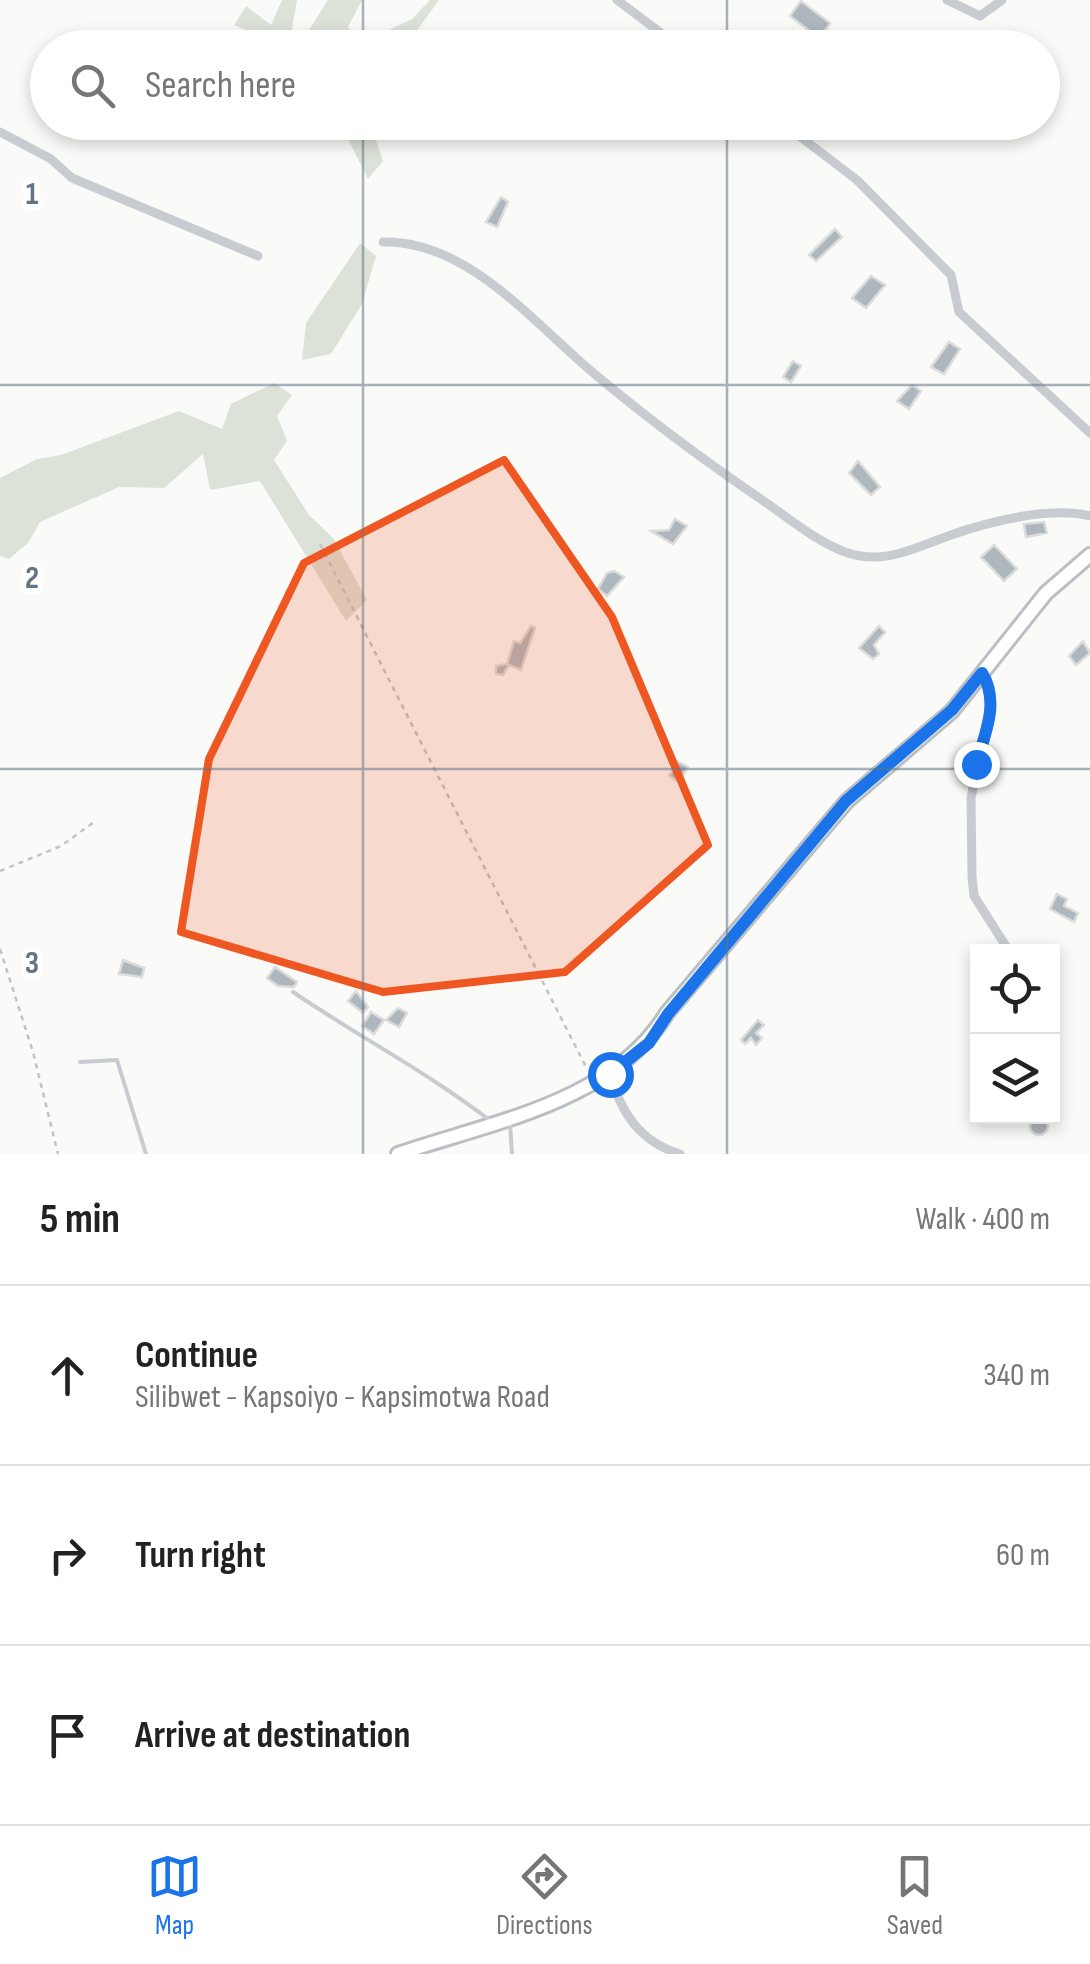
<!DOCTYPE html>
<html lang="en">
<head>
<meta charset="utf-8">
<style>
  :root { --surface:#fff; --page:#f6f6f6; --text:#222; --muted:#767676; --line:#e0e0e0; --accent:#1a73e8 }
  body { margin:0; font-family:"Sofia Sans Condensed",sans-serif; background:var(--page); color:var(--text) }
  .controls { position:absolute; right:30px; bottom:30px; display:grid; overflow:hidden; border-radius:0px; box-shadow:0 5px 15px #0003 }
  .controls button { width:90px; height:90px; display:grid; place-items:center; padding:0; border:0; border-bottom:2px solid var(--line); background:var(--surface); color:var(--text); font:50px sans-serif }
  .stop { position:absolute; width:30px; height:30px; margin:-22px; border:8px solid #1a73e8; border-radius:50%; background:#fff }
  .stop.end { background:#1a73e8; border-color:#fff; box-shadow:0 2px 10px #0008 }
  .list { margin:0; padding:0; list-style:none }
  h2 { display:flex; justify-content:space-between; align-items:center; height:130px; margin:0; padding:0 40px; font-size:42px }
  h2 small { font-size:32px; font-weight:400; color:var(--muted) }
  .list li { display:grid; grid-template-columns:65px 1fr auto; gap:30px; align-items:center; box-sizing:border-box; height:180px; padding:0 40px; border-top:2px solid var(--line) }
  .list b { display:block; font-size:38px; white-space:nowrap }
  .list p { margin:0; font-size:32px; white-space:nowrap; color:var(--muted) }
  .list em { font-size:32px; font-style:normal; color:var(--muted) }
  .icon { flex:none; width:55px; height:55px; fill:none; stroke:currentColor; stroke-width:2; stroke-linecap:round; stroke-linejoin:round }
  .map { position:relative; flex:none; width:1090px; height:1154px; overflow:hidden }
  .search { position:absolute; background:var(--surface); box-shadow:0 5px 15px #0003; left:30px; right:30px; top:30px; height:110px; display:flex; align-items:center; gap:25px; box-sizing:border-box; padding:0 35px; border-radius:55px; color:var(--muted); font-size:38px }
  .sheet { height:670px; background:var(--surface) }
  nav { display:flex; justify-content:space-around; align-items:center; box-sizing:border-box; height:140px; border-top:2px solid var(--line); background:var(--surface); font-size:28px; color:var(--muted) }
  nav a { display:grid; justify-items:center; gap:5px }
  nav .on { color:var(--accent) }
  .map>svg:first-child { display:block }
  .green { fill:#dce2d8 }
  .building { fill:#aeb7bd; stroke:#dcdcda; stroke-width:2.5 }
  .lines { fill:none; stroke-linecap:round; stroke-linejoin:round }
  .secondary-casing { stroke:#babfc4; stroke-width:18 }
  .path { stroke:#c1c4c6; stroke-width:2.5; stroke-dasharray:5 5; stroke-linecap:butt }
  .lane { stroke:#c8ccd0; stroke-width:4 }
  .street { stroke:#c8ccd0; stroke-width:9 }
  .secondary { stroke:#fff; stroke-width:12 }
  .route { stroke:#1a73e8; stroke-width:12 }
  .marked { fill:#ef5722; fill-opacity:0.2; stroke:#ef5722; stroke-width:8; stroke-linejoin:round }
  .grid { fill:none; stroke:#637585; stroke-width:2.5; stroke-opacity:0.55 }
  .grid-label { font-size:32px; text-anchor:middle; font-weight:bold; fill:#637585; stroke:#fff; stroke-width:10; stroke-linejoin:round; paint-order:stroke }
</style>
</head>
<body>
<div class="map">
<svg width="1090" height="1154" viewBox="0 0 1090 1154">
  <rect width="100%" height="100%" fill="#fafaf8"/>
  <path class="green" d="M282,0H297L291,34L302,41L328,0H362L348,27L358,45L412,19L430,0H439L405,47H286L234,25L246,6L271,25Z
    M265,123H370L383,161L368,179L340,123L310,127Z
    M360,243L376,256L362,304L331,354L302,360L306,323Z
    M274,383L292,395L277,416L287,441L274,460L309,515L333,538L367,600L346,621L260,481L210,490L203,454L164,488L119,487L40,522L28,543L9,559L0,556V478L37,459L61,455L179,411L222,429L231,404Z"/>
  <path class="building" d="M801,1L830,23L820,39L790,16Z
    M501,197L508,202L497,227L486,222Z
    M835,229L842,237L816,261L809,255Z
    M871,276L885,285L866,308L852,298Z
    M949,342L960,349L944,374L931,367Z
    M793,361L801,366L791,382L783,377Z
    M912,385L921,391L909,409L897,401Z
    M858,461L880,487L871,495L849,473Z
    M675,519L687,526L673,544L651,531L669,530Z
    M1044,522L1047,533L1026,537L1024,524Z
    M994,545L1017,569L1004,581L981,557Z
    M614,571L624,577L607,596L598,589L607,573Z
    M531,626L535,628L521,670L509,665L503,675L496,674V666L507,664L514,641L520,643Z
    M879,626L885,632L874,645L879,654L873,659L859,648Z
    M1083,641L1090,653L1076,665L1069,656Z
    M677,761L688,767L679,782L669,776Z
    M1057,894L1067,899L1064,906L1078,913L1074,922L1050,909Z
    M123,960L144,968L142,977L119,974Z
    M275,967L297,982L294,987L278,986L267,978Z
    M356,991L368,1007L363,1013L348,1001Z
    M398,1008L407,1013L399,1027L386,1020Z
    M371,1012L384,1020L374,1034L362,1026Z
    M758,1020L764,1025L756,1033L762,1038L756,1045L751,1038L745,1044L741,1040Z
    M1030 1126a9 9 0 1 1 18 0a9 9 0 1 1-18 0Z"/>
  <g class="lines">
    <defs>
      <path id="secondary" d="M398,1154C491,1122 612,1103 667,1013L847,801L952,711L1046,593L1090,555"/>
    </defs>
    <use href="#secondary" class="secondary-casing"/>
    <path class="path" d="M320,544L587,1069
      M0,871L61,846L94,822
      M0,949L33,1052L58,1154"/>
    <path class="lane" d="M293,992C359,1037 429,1073 492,1122
      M80,1062L117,1060L146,1154
      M510,1124L512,1154"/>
    <path class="street" d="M617,0L681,48
      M947,0L980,16L1002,0
      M781,122L857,180L951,275L959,312L1090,433
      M0,132L51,159L72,178L258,256
      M383,242C469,240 536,326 597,376C652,422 709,464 768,504C792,521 818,542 845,552C883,566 914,548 948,536C987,522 1050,506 1090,516
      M982,673L991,701L971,798L972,877L974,896L1009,951
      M610,1074C621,1113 640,1142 680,1154"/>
    <use href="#secondary" class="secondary"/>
  </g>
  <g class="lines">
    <path class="route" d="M610,1074L649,1043L668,1014L846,801L952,710L982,673C1000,702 985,734 976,764"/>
  </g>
  <path class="marked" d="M504,460L612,617L708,845L565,972L383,992L181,932L209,759L304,563Z"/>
  <path class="grid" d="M363,0V48M727,0V48M363,122V1154M727,122V1154M0,385H1090M0,769H1090"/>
  <g class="grid-label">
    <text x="32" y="204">1</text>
    <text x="32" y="588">2</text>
    <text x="32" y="973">3</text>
  </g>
</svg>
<div class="controls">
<button><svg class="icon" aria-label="locate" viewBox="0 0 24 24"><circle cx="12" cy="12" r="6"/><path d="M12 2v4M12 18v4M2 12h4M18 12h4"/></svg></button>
<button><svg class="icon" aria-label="layers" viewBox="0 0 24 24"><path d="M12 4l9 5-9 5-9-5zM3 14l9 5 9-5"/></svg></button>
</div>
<div class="stop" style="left:610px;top:1074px"></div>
<div class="stop end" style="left:976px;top:764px"></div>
<div class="search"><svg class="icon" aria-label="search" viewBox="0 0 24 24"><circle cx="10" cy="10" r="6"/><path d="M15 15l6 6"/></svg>Search here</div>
</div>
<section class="sheet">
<h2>5 min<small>Walk · 400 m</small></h2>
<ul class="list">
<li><svg class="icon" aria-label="ahead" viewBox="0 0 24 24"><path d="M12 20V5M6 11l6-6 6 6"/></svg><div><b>Continue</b><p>Silibwet - Kapsoiyo - Kapsimotwa Road</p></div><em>340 m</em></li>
<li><svg class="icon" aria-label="right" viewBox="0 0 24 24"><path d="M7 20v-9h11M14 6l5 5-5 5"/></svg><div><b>Turn right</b></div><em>60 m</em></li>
<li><svg class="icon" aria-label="arrive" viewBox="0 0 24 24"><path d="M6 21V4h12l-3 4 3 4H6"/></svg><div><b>Arrive at destination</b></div></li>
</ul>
</section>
<nav>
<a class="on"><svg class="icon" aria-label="map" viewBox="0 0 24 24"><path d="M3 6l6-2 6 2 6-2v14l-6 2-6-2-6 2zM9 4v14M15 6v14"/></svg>Map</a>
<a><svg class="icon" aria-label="directions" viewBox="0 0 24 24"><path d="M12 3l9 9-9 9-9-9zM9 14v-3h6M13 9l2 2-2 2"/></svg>Directions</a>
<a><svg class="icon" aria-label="saved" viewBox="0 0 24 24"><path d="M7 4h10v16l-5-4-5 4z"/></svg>Saved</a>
</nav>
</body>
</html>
